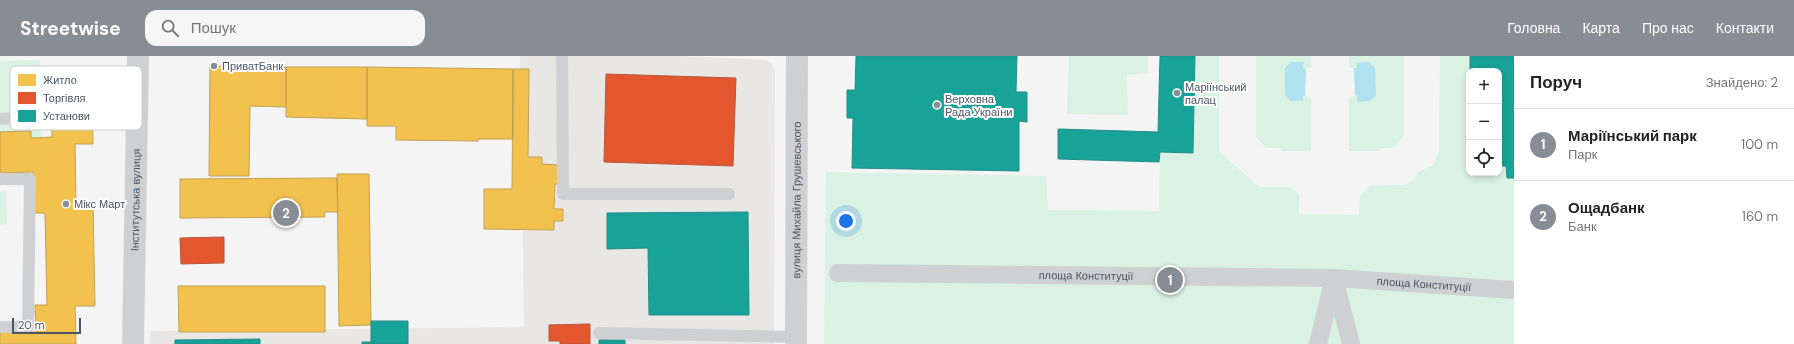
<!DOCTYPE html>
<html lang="uk">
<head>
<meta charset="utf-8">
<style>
  :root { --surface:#fff; --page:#f6f6f6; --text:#222; --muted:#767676; --line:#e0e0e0; --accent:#868d94 }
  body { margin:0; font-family:"DM Sans",sans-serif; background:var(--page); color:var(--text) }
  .controls { position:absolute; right:12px; top:12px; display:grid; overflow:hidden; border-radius:8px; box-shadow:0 2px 6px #0003 }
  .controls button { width:36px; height:36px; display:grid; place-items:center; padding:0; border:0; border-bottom:1px solid var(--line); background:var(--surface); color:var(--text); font:20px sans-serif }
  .scale { position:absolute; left:12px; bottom:10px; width:69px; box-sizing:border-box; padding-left:4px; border:2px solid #4a5661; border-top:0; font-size:11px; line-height:14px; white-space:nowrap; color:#4a5661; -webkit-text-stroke:3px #fff; paint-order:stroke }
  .you { position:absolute; left:846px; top:165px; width:14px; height:14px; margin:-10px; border:3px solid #fff; border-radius:50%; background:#1a73e8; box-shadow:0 0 0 6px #1a73e833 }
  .badge { display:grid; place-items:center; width:26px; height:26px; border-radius:50%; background:var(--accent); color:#fff; font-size:13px; font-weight:700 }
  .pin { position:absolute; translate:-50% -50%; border:2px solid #fff; box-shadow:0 1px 4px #0006 }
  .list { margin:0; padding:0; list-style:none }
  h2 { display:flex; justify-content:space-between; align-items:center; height:52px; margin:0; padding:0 16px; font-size:17px }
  h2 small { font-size:13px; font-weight:400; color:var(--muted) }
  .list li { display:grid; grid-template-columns:26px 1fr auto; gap:12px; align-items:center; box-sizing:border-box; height:72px; padding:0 16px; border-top:1px solid var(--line) }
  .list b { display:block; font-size:15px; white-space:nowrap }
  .list p { margin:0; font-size:13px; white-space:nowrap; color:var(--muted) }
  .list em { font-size:13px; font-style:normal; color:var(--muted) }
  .icon { flex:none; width:22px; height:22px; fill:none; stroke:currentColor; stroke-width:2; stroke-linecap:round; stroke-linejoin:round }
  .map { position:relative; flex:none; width:1514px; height:288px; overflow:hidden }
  header { display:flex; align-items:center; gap:24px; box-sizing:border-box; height:56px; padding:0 20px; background:var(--accent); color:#fff }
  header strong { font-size:19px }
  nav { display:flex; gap:22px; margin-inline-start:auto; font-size:14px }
  .search { width:280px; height:36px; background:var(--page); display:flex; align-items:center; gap:10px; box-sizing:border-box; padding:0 14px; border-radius:12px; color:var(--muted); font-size:15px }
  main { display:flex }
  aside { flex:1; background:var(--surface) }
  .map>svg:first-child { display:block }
  .commercial { fill:#e8e7e3 }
  .green { fill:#d9f2e3 }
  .water { fill:#aee2f0 }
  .homes { fill:#f2c14e; stroke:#c0a154 }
  .shops { fill:#e4572e; stroke:#b6573d }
  .public { fill:#17a398; stroke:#268c88 }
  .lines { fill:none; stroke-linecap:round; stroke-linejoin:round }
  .service { stroke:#ced0d2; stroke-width:12 }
  .pedestrian { stroke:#ced0d2; stroke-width:18 }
  .tertiary { stroke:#ced0d2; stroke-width:22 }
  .secondary { stroke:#ced0d4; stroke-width:22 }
  .poi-dot { fill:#868d94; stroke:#fff; stroke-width:1.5 }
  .labels { text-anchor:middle; stroke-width:4; stroke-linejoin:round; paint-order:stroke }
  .poi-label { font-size:11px; fill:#4a5661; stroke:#fff; text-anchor:start }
  .street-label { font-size:11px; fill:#4a5661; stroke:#fff }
  .key { fill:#fff; stroke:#c9ccd0; stroke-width:1 }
  .key-label { font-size:11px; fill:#4a5661 }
</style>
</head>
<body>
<header>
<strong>Streetwise</strong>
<div class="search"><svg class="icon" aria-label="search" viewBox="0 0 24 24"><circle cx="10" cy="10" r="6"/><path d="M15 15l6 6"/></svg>Пошук</div>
<nav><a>Головна</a><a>Карта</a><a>Про нас</a><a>Контакти</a></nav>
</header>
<main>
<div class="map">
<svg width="1514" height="288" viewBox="0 0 1514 288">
  <rect width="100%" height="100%" fill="#f4f4f4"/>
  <path class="commercial" d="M520,0H683L767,4L773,9L775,15L774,288H150V275L524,271Z"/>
  <path class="green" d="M1069,0H1148V17L1127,19L1128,59L1067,58Z
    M1195,0H1219V95L1259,131H1291L1299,139V158L1359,159L1360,140L1370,130L1404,129L1414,125L1418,116L1433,109L1439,94L1440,0H1470L1469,117H1499V110H1506L1507,122H1514V288H824L826,116L1046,120L1048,154L1159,155L1160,96L1193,97Z
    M1256,0H1311V11L1306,13L1305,39L1311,43V95H1282L1280,92H1266L1256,81Z
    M1349,0H1404V80L1394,92H1380L1379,95H1349V42L1355,39L1354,12L1349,11Z
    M40,4L41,81L0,82V5Z
    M0,135H6L7,168L0,169Z"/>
  <path class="water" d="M1291,6H1304L1303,13H1306L1305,40H1303V45H1291L1285,39V12Z
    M1369,6L1375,12L1376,39L1369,45L1357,46V39H1355L1354,12H1357V7Z"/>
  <path class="homes" d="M210,10L286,11V51L250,50L249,120H209Z
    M286,11H367V63L286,61Z
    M367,11L513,13V83H478V85L396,84V70H367Z
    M513,13H529L528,101H542V108L560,109V128H555L554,153H563V165H554V174L484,173V133H512Z
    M52,29H92L93,88H75L76,149H93L95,250H75L76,288H0V276H36L35,249H47L45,157H34L33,116L0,117V76L31,75V82L52,81Z
    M337,118H369L371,269L339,270Z
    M337,122L338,156H324L325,161L180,162V123Z
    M178,230H325V276H179Z"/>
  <path class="shops" d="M606,18L736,22L733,110L604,106Z
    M224,181V207L181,208L180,182Z
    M590,268V288H560V285H549V269Z"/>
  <path class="public" d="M856,0H1017L1016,36H1027V66L1019,65V115L852,112L853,62H847V34H855Z
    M1160,0H1195L1193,97L1160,96L1159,106L1058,103V73L1158,76Z
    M1470,0H1514V122H1507L1506,110H1499V15H1470Z
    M748,156L749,259H649L648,192L607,193V157Z
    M371,265H408V288H362V286H371Z
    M260,283V288H175V284Z
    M599,284H625V288H599Z"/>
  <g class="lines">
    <path class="service" d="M562,0L563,138H729
      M0,63L42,61
      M0,123H30L28,271H0
      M599,277L796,281"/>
    <g class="pedestrian">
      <path id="s1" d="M838,217L1334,222L1351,288"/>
      <path id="s2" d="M1318,288L1334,222L1514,234"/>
    </g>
    <path class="tertiary" id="s3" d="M133,288L138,0"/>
    <path class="secondary" id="s4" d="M796,288L797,0"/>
  </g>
  <g class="poi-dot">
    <circle cx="214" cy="10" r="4"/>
    <circle cx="1177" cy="37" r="4"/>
    <circle cx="937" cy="49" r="4"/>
    <circle cx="66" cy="148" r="4"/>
  </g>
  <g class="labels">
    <g class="poi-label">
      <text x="222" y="14">ПриватБанк</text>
      <text x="1185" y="35">Маріїнський<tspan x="1185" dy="13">палац</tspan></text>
      <text x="945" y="47">Верховна<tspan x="945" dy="13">Рада України</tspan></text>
      <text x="74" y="152">Мікс Март</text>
    </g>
    <g class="street-label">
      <text dy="4" stroke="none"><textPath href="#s3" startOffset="144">Інститутська вулиця</textPath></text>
      <text dy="4" stroke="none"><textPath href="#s4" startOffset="144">вулиця Михайла Грушевського</textPath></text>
      <text dy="4" stroke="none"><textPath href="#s1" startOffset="248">площа Конституції</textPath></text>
      <text dy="4" stroke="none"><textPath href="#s2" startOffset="158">площа Конституції</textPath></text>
    </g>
  </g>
  <rect x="10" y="10" width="132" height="64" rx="6" class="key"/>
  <rect x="18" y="18" width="18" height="12" fill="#f2c14e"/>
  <rect x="18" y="36" width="18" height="12" fill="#e4572e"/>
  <rect x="18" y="54" width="18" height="12" fill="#17a398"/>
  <g class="key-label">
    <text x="43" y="28">Житло</text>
    <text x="43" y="46">Торгівля</text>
    <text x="43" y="64">Установи</text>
  </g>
</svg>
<div class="controls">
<button>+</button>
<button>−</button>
<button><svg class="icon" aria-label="locate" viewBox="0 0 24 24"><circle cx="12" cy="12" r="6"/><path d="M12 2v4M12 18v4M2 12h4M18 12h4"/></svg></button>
</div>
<div class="scale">20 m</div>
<div class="you"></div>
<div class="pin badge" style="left:1170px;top:224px">1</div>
<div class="pin badge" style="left:286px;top:157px">2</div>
</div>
<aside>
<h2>Поруч<small>Знайдено: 2</small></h2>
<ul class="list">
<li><span class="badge">1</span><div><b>Маріїнський парк</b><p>Парк</p></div><em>100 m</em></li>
<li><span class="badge">2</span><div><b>Ощадбанк</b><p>Банк</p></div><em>160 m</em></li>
</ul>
</aside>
</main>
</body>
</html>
